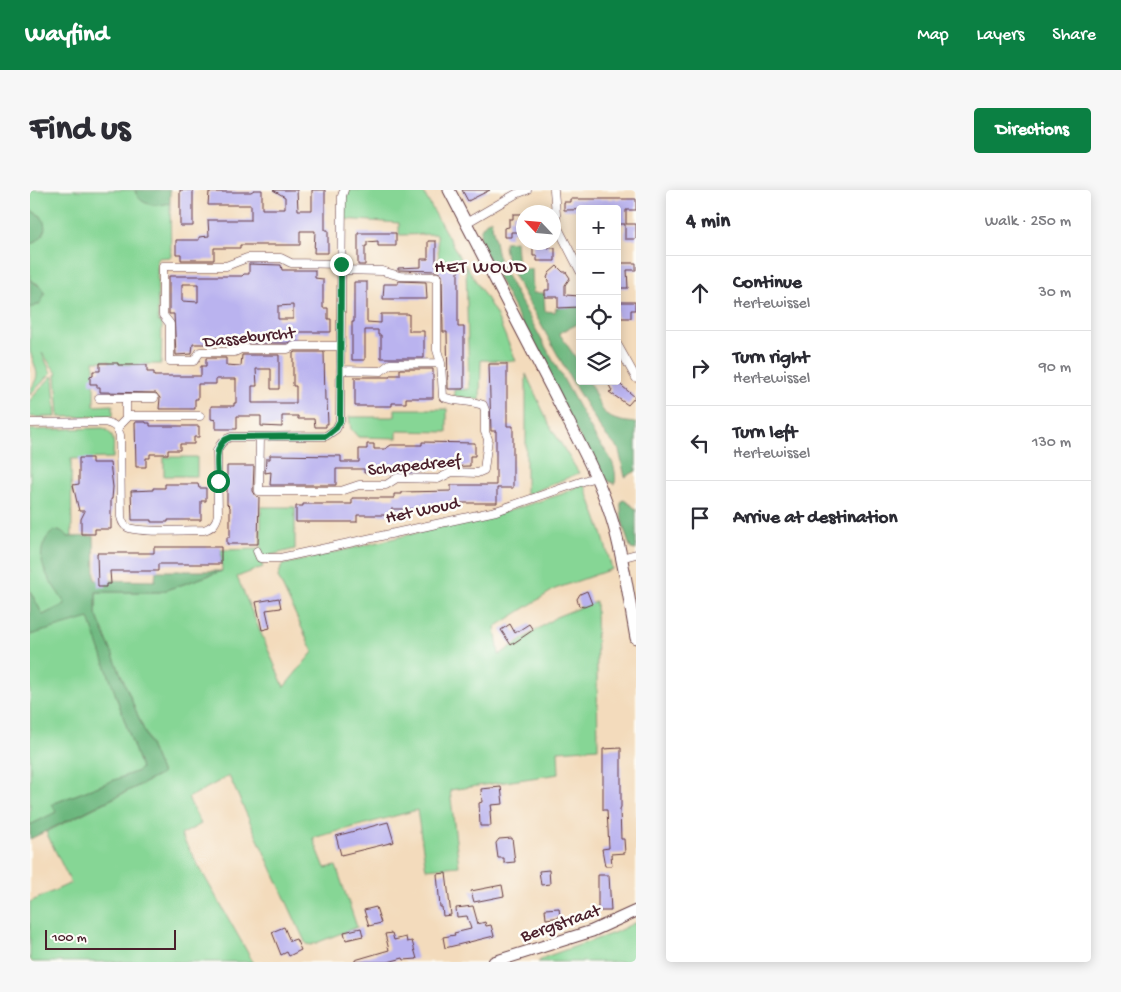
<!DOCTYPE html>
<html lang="en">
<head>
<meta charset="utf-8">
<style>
  :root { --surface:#fff; --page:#f7f7f7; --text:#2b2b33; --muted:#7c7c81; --line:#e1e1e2; --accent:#0b8043 }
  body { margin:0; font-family:"Gochi Hand",sans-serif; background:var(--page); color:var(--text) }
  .controls { position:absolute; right:15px; top:15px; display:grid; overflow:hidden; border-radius:5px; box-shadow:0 2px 12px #0003 }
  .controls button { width:45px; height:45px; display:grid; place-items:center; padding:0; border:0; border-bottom:1px solid var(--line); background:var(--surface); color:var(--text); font:25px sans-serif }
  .compass { position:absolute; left:486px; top:15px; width:45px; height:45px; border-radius:50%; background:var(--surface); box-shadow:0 2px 12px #0003; rotate:296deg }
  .scale { position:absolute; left:15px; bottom:12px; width:131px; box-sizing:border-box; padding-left:5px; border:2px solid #4a1f2b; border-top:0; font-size:14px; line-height:18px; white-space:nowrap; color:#4a1f2b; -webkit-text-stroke:4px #fdfcf7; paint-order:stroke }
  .stop { position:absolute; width:15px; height:15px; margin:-11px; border:4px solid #0b8043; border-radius:50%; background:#fff }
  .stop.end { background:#0b8043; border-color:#fff; box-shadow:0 1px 5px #0008 }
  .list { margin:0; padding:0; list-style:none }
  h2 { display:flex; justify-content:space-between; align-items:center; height:65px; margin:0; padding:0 20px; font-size:21px }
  h2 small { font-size:16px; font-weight:400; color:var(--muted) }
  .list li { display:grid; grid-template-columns:32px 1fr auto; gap:15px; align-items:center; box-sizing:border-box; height:75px; padding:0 20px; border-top:1px solid var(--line) }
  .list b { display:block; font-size:19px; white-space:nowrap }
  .list p { margin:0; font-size:16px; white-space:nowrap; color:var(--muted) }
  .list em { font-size:16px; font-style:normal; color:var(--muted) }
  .icon { flex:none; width:28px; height:28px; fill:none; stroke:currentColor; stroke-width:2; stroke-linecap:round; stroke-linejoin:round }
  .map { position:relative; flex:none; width:606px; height:772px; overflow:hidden; border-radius:5px }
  header { display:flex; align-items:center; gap:30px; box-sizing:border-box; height:70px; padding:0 25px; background:var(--accent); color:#fff }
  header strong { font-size:24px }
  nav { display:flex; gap:28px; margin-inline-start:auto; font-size:18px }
  .intro { display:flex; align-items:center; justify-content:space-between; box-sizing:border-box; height:120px; padding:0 30px }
  h1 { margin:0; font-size:35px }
  .button { padding:12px 22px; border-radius:5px; background:var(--accent); color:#fff; font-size:18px; font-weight:700 }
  main { display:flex; gap:30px; padding:0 30px }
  aside { flex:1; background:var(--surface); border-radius:5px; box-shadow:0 2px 12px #0003 }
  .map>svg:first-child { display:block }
  .green { fill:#86d695; stroke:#687a60 }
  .forest { fill:#6cb77e; stroke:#5b6b54 }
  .building { fill:#bab3ef; fill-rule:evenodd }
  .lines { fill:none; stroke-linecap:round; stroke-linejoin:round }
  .street-casing { stroke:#633b41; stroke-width:9 }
  .secondary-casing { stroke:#633b41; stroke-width:13 }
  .street { stroke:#fff; stroke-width:8 }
  .secondary { stroke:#fff; stroke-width:11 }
  .route { stroke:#0b8043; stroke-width:6 }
  .labels { text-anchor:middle; stroke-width:5; stroke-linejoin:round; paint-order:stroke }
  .street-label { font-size:18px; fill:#4a1f2b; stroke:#fdfcf7 }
  .neighbourhood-label { font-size:19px; letter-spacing:1px; fill:#4a1f2b; stroke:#fdfcf7 }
</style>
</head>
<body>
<header>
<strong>Wayfind</strong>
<nav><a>Map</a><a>Layers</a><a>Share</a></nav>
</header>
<div class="intro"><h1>Find us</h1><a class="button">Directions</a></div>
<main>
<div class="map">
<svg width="606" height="772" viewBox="0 0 606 772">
  <rect width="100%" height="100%" fill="#fdfcf7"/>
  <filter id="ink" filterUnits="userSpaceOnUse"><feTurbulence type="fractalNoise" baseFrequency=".02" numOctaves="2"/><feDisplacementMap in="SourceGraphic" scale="10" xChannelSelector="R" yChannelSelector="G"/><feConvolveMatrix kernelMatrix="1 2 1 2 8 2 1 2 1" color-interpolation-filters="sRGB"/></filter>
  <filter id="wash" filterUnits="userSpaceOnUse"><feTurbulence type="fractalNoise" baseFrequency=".0096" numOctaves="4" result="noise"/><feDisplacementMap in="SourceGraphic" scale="20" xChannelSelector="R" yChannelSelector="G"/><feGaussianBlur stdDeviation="1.12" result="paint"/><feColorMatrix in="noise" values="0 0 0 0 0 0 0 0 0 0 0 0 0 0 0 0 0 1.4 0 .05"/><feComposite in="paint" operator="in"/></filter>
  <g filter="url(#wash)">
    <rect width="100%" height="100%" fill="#f3dbbc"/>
    <path class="green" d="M0,0H105L106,4L124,15L140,13L141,67L127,68L128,131L132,134L131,174L81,175L79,171H64V216L83,215V226L29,227L26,185L28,183L26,182L12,163L21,183L0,205C0,197 7,192 7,184C6,176 2,169 0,161C0,148 0,132 0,118L10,114L8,94L0,90V54L6,52L14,34L11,26L0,20Z
      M320,0H392L431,70L409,71L407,44L369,45V33L313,29L315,4Z
      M436,75L466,124L486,171L451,170L450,210L424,206V200L439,199Z
      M496,184L520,236L549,283L496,305Z
      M22,186L23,188L26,227H0V210Z
      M365,219H417V242L367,241V248L328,247L321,239L319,227H363L365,226Z
      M73,238C87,245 83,255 83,268L41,269L42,347H38L29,340L14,354C9,382 23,392 36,414L13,425L0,401V240Z
      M134,267H167V286H134Z
      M554,293L572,343L582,379L525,399L465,437L469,465L526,427L566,411L568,558L528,561L529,584L420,600L429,676L396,679L387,620L283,648L295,678L306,676L327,737L281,755L276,754L199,586L158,608L171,634L151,645L223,772H2L0,769V712L41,693L16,642L132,584L66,424V402H130L192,381L191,360L231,359V317H265V359L229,368L233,377L207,387L254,497L283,462L248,387L252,375L478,321L532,304Z
      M59,427L111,578L108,581L22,614L27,622L0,635V445Z
      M606,732V772H508L515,767L584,743Z"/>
    <path class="forest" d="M105,0H140V13C126,17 109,16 105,0Z
      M0,20L11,26C19,39 14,49 0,54Z
      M461,29L467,62L472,78L567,250C578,263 588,276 585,294L570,287L450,52C449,41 451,35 461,29Z
      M486,51L488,79H502L503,103H514L515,121L525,122L526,118L548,117L550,113V133L529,143L550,174V191H559C574,221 569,230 606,233V281L595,287L589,260L573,242L547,200L477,73L474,56L475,52Z
      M0,90L11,97L15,104L10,114L0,118Z
      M594,310L606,319V360L601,359C595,343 590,328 591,311Z
      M29,340L36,344L38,347L64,346L65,390L125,391L126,381H192L130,402H66V424L132,584L0,649V635L26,622L22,614L108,581L111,578L59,428L0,445V401L13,425L35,414C24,394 2,374 16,349C20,344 22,341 29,340Z"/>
    <g id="blocks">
      <path class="building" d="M150,0H163V36H150Z
        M224,0H232V19H255V7L243,0H267L268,20H282V0H295V40H298V63H284L285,41H270V55H210V58H184V70H151V64H146V50H169V47L179,46L178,30H221V15H178L179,2H221Z
        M432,0H460L438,11Z
        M540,9H606V20H596V34H606V49H595V34H588L587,19L534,20V12H540Z
        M483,24H492V38H489V42H481V47H474V38L479,37V29H483Z
        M328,43H366V56H348V51L337,52V56H335V75H328Z
        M398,51H406V76H428V137H434V199H418L417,142H413L412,85L407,81L368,80V78L391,77V69H398Z
        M503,53H518V58H525V71H507V66H503Z
        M587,73H606V80H597L598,98H587Z
        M219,74L251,75L252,80H285V88L293,89V118H298V129H301V142H266V150L257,153H211L205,156H197V148L182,147V154H163L162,164L146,165L144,124H139V86H212L214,84H219ZM152,94H168V112L152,111ZM263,115V129H248V116Z
        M527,76L533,82H536L540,88L535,95V105L550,106V117L528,118V107H515V100H519V90L517,88L519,83Z
        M368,91L396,92L397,109H353L354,94H368Z
        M324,92H337V132L351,133V124H379V141H394V168H351V145H348V140H335V170H322V132H324Z
        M587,112H605V120H601V128H587Z
        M265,162H294L295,211H297L298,234H296V237H285L284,229H268V226H252V237L231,236V226H207V239H186V230L181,229V216H204V213H206V189H186V194H168V209H165V219H129L130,208L126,203L70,202V197H67V194H60V187L63,186V181H70V173H88V175H117V182H124V186H171V176H176V168H196V175L211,176L212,165H249V199H241V179H226L227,196H222V213H266V196H263V163Z
        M459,174H477V236H483V298H467V313H422V319H361V325H327V332H266V316H273V314H322V308H364V304H372V302L421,301V295H466V241H461Z
        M370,179H403V208H376V213H362V216H325V187H360V185H370Z
        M577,191H586L605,207L598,215L579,202L582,201Z
        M105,232H116V233H120V236H169V247H164V254H150V260H138V264H120V268H116V277H106Z
        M392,252L445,253V266H440V276L410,277V279H395V282L334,283V279H306V295H240L241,282L235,283L236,269H240V265L311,266V272H329V259H337V254H344V259H355L361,255H392Z
        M49,268H62V273H80L83,297L82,309H81V339H65V344H51V329L55,321H49L43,295L49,294Z
        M197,276H224L223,301L226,306L229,307L228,354H197V347H200V317L197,314Z
        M135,294H168L169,298H176V311H171V330H138V332H121V330H102L101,301L123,300V298H135Z
        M124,357H191V374H128V381H80L81,394H76V397H68L67,363H124Z
        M557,401L562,414L554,417L549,416L547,409L550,404Z
        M249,408L251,418L236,420L240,438L232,440L226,412Z
        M480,434L485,443L499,434L503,440L481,455L471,440Z
        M591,558V617L590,619L591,649H594L595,663L581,664L582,676H575L572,659L579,658L577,620H573V559Z
        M471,597L473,614L461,615L462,621H460L461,636H450L449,613L452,612L451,599Z
        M358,632L364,652L311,665L306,646Z
        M482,648L485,672L474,673V668H468L466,653L469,649Z
        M519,680L520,694L511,695L509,681Z
        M416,683L421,725L413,726L412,717H410L407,684Z
        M568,685H579L581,721H568Z
        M472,695L474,706L444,712L441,701Z
        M443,716L448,734L455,732L456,736L461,735L464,746L415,758L413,747L425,745L424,743L441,739L437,726L427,727L426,718Z
        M346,717L351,733L339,736L334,720Z
        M529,718L530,727L516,729L515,719Z
        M254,737L260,751L266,749L271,760L259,766L257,762L251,765L242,742Z
        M331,738L333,746L316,750L314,742Z
        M362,743L364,750L376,747L377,752L382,751L387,769L374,770L373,768L358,772H325V770L359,760L355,744Z"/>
    </g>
  </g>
  <g filter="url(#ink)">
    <use href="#blocks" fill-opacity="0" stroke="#633b41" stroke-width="1"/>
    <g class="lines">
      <defs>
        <path id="street" d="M524,0L527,36L550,81
          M436,33L486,4L497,0
          M587,154L606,188
          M311,156H264L258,159H211L205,162H170L164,171H140V134L133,125V76H196L217,68H251L261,73L311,74
          M311,180L351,181L360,174L411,173
          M69,208H124
          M96,228V208
          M0,233L75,232C84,234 87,237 90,245L91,327C92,331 93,335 97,337C106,343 160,340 174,340C183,337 186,333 188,325L187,261C190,253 194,249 201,247L296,246L306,239L310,231L312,6L314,0
          M87,238L99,226H170
          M230,248L229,301H311L329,295H356L367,288L408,289L422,282L447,283L454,280L458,249L455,242V220L453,215C440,210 426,212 413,207L411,173L407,160V87L370,86L352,81L311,80
          M227,361L230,368H250L466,321L565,287
          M591,368L606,364"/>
        <path id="secondary" d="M419,0C454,68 490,137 525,205C546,247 570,288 583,333C594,370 599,410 606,448
          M464,772L562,741L606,721"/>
      </defs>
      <use href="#street" class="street-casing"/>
      <use href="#secondary" class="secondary-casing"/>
      <use href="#street" class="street"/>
      <use href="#secondary" class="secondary"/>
    </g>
  </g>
  <g class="lines" filter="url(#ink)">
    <path class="route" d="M188,291C188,275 182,253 201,247L296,246L306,238L310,231L311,74"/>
  </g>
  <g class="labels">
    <g class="street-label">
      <text transform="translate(219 146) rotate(-6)" y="6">Dasseburcht</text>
      <text transform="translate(384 274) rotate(-6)" y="6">Schapedreef</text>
      <text transform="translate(392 319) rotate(-12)" y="6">Het Woud</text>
      <text transform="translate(530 732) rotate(-19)" y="6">Bergstraat</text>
    </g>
    <g class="neighbourhood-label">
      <text x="451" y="82">HET WOUD</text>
    </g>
  </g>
</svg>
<div class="controls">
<button>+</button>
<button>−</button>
<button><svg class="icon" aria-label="locate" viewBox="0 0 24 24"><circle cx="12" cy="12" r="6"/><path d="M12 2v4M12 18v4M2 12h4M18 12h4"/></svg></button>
<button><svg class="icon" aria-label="layers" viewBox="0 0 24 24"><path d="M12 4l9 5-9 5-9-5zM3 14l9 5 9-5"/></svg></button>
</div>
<svg class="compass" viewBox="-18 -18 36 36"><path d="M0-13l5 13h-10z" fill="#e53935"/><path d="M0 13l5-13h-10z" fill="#7c7c81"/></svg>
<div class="scale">100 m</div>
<div class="stop" style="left:188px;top:291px"></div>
<div class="stop end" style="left:311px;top:74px"></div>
</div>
<aside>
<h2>4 min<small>Walk · 250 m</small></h2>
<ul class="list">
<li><svg class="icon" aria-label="ahead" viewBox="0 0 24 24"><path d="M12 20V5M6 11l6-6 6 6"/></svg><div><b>Continue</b><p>Hertewissel</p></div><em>30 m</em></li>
<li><svg class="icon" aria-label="right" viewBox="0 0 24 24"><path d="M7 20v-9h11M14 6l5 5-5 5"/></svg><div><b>Turn right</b><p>Hertewissel</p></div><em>90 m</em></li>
<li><svg class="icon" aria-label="left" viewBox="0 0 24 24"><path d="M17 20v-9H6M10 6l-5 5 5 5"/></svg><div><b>Turn left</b><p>Hertewissel</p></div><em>130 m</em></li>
<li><svg class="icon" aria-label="arrive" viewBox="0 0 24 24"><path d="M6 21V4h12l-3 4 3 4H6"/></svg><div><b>Arrive at destination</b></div></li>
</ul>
</aside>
</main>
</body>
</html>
